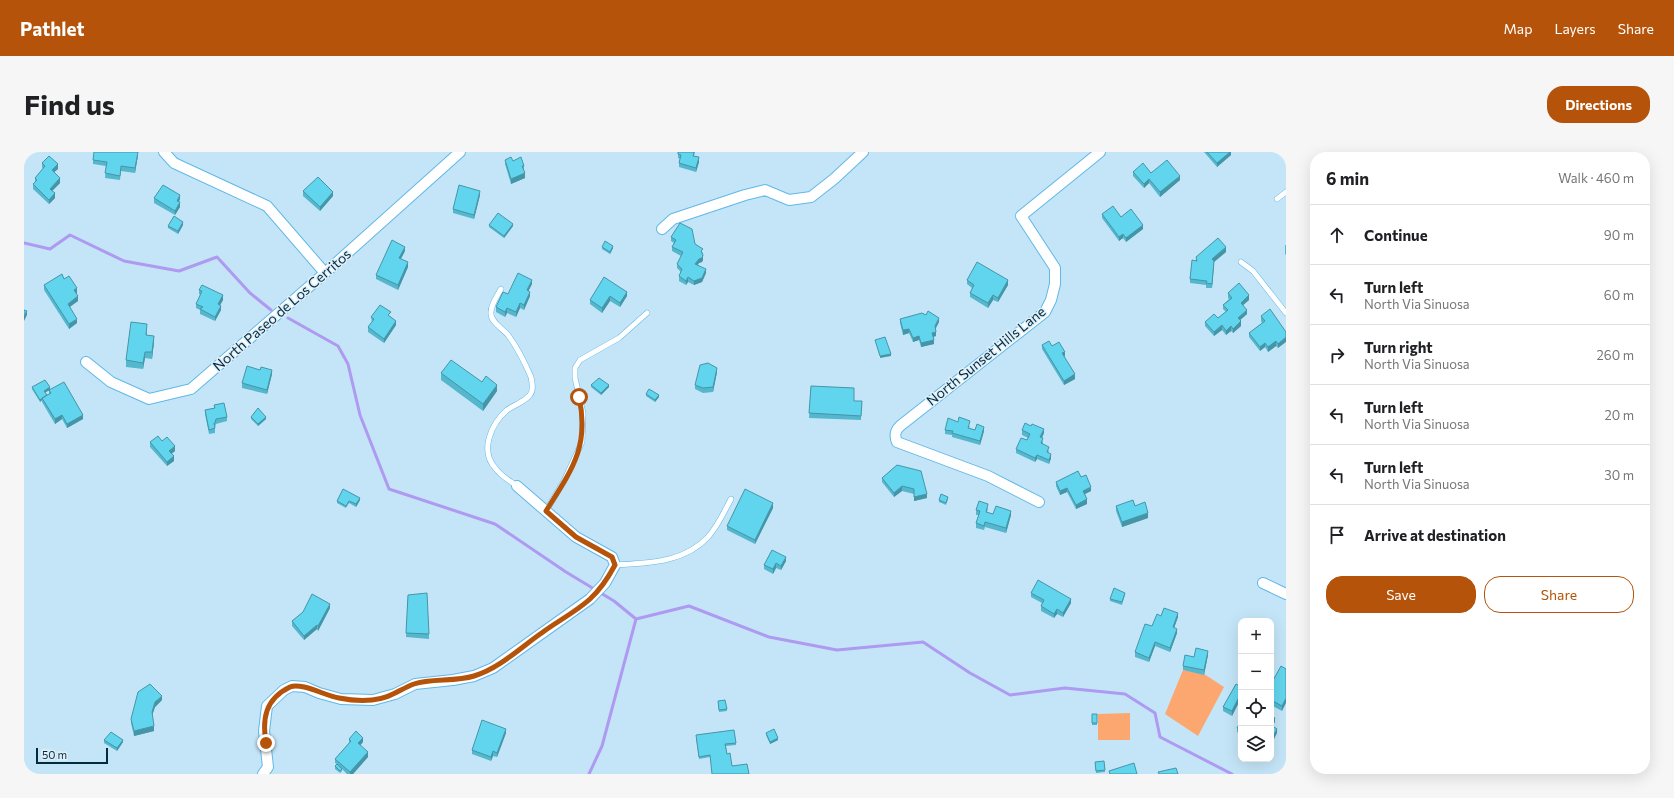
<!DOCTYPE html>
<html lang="en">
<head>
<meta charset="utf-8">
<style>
  :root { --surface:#fff; --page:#f6f6f6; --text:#202124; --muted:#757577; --line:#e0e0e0; --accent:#b45309 }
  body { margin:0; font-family:Commissioner,sans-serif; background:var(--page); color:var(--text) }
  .controls { position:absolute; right:12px; bottom:12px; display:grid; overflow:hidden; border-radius:8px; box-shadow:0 4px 16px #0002 }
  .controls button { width:36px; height:36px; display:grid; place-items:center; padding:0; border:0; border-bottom:1px solid var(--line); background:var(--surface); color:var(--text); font:20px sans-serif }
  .scale { position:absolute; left:12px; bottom:10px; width:72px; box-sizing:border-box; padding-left:4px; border:2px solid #032b3e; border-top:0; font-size:11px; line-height:14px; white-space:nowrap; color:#032b3e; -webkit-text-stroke:3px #dfeff9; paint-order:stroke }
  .stop { position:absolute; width:12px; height:12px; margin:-9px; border:3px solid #b45309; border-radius:50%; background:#fff }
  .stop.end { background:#b45309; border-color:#fff; box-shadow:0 1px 4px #0008 }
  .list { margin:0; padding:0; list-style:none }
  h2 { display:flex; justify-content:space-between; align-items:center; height:52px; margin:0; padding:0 16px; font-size:17px }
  h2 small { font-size:13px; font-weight:400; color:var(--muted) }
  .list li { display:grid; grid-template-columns:26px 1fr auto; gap:12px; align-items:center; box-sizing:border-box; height:60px; padding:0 16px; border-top:1px solid var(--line) }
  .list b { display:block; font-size:15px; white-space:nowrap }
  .list p { margin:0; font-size:13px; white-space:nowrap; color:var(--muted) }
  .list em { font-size:13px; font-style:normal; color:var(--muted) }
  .actions { display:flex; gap:8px; padding:12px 16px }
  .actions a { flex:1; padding:9px 0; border:1px solid var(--accent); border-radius:16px; text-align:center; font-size:14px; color:var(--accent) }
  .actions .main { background:var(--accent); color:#fff }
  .icon { flex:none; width:22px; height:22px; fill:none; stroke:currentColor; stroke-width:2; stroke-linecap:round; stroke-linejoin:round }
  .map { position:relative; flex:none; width:1262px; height:622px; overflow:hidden; border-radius:16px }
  header { display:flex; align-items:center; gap:24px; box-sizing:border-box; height:56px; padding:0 20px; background:var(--accent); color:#fff }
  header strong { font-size:19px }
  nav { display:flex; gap:22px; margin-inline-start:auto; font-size:14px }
  .intro { display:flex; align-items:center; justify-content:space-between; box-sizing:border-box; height:96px; padding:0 24px }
  h1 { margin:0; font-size:28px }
  .button { padding:10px 18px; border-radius:16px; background:var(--accent); color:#fff; font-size:14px; font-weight:700 }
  main { display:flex; gap:24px; padding:0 24px }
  aside { flex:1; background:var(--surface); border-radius:16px; box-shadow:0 4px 16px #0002 }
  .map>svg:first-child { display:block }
  .green { fill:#fba76f }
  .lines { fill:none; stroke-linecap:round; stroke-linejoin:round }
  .stream { stroke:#ae9af0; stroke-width:3 }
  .service-casing { stroke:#60b8e7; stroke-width:6 }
  .minor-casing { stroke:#60b8e7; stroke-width:12 }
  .service { stroke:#fff; stroke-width:5 }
  .minor { stroke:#fff; stroke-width:10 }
  .wall { fill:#54b7cd }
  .shaded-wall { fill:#4595a7 }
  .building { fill:#62d5ee; stroke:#4595a7 }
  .route { stroke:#b45309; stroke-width:5 }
  .labels { text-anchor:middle; stroke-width:3; stroke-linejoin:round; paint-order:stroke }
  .street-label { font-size:14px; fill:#032b3e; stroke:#dfeff9 }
</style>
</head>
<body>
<header>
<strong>Pathlet</strong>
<nav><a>Map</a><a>Layers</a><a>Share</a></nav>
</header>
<div class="intro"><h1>Find us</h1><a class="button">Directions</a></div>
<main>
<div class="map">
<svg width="1262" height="622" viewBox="0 0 1262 622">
  <rect width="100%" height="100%" fill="#c4e5f8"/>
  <path class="green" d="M1159,518L1180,522L1200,535L1174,584L1141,562Z
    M1106,561V588H1074V562Z"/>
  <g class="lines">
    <path class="stream" d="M0,91L26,97L46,83L100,109L155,119L193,105L226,141L247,158
      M264,166L314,194L324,212L336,263L365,337L471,372L542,420L590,449L612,467L665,454L745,485L813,498L899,490L946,521L986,543L1041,536L1101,542L1131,561L1136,585L1208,622
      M565,622L578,594L612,467"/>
    <defs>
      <path id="service" d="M1253,47L1262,40
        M1217,110L1229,119L1262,161
        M477,137C473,144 466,154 467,162C467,170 479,177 484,183C493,195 501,211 507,225C508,231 510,238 506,243C500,250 490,253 483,258C467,272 455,299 472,317C477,324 486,329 493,334
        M522,359L540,329L558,290L559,261L551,226V216L556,208L595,186L623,161
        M591,413C624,411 660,411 684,385C694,374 700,360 707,347"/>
      <path id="minor" d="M140,0L150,11L243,54L301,121
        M638,77L649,67L721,43L741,38L765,48L787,45L810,27L839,0
        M62,210L87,230L125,247L167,237L301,121L436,0
        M1015,350L964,324L873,290C870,283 871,279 876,274L1021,160L1027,148L1031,132V116L997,64L1076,0
        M1239,431L1262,442
        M239,622L244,615L240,579L243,554L260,538L268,534L281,535L295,541L317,547L349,548L371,542L391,532L429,528L450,524L469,516L566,447L581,431L591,413L588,405L552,385L493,334"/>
    </defs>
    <use href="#service" class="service-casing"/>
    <use href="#minor" class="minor-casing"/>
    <use href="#service" class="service"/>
    <use href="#minor" class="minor"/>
  </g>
  <path class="wall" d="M654,0H671L670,4L675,10L672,20L655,15V11L656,7L654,6Z
    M1180,0H1207V3L1193,15Z
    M114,3L111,21L97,19L96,28L81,26L82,14L69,12V8Z
    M481,8L489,9L500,14V18L501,26L487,32L481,12Z
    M18,11L34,17L30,20L36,31L28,39L31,46L25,52L9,37V32L11,30V26L19,17L18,15Z
    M1109,20L1127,21L1156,28L1136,45L1125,31L1120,36L1109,24Z
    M279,39L309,44L296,59L279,44Z
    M456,43L450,67L429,61V57Z
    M130,46L156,47L155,50L156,55L151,63L130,51Z
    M1078,62L1097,65L1119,77L1102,90L1099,86L1095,89L1078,66Z
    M159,73L154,82L144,76V74Z
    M465,73L489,74L480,86L465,75Z
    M647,85L671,92L679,101V108L678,110L675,111L674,113L682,121L678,130L670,133L664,130L662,133L655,129V124L657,120L653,116V112L657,104L648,99V95L650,91L647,89Z
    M1261,93H1262V103L1261,102Z
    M578,95L589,96L586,102L578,97Z
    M381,99L377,107L384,115L374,138L352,127V123Z
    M1202,100L1190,110L1188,136H1182V133L1166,131V127L1172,109V105Z
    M40,127L53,141H52L54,149L46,155L53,171L45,177L20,138V133Z
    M943,128L984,133L974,150L969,148L964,156L946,145V141L948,136L943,132Z
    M508,132L504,139L506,144L500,158L496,156L492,165L483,161L481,165L472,160V155L484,142Z
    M175,138L199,148L196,153L197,158L191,169L176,162V158L172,156V152L177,143L175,142Z
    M603,140V144L596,155L586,149L578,161L566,152V148Z
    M1204,141L1225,148L1219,153L1223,162L1216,168L1217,174L1209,181L1207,179L1202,183L1198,178L1190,184L1181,174V170L1194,166L1202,160L1199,157V153L1205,147L1204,146Z
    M366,164L372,173L360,191L344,180V175L348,170L347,165Z
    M1237,164L1262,180L1254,196L1252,194L1244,200L1241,195L1236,199L1225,185V181L1238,171L1237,169Z
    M876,167L915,170L911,177L912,184L909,185L910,192L897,195L895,188L889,190L885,181L879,183L876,171Z
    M123,179V183L130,190L128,207L121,206L119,217L102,215V208Z
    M1018,193L1028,194L1041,204H1040L1051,227L1040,233L1018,197Z
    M693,220L689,240L679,241L671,237V233Z
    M417,221L458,230L473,239L459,259L417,228Z
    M248,222L243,242L218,236V231Z
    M567,233L585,235L577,243L567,235Z
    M787,234L830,249H838L837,268L785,266Z
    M8,235L26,238L21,240L23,243L25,242V238L59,267L43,276L38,267L31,272L18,250V248L16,250L8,237Z
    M622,242L635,245L631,250L622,244Z
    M190,253L203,265V269L192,272L191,275V281L185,282L181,262V258L190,256Z
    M227,265L242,267L234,274L227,267Z
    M946,274L945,276L951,278L960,279L956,293L928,285V283L921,282V278Z
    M998,278L1020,281L1018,286L1019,291V292L1025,299L1024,301L1027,306L1025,312L1013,307L1011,310L992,301V297L1003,288L1004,286L998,283Z
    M126,290L151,299L147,302L150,309L143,314L126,295Z
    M873,313L903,346L890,349V342L878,339L870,345L858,330V326Z
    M1057,325L1067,339L1061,342L1063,352L1052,357L1043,340L1036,343L1032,334V330Z
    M924,347L922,353L915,350V348Z
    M336,348L332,355L325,351L322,356L313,351V349Z
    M1092,354L1124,366L1098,375L1092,359Z
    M749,356L731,392L703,378V374Z
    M964,356L963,361L969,362L987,363L982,381L961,375L960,378L952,376V371L955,363H952V358Z
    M762,409L757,418L752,416L749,422L740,417V413Z
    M1007,441L1047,451L1039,465L1033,462L1030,466L1017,459V454L1018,451L1007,445Z
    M384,443L405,482V487L382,485Z
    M1101,443L1098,453L1086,449V447Z
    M306,456L294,479L293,477L280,488L268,474V469L279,460Z
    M1137,464L1154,465L1150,476L1153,481L1146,500L1131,494L1125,510L1111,505V500L1128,474Z
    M1184,503L1180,523L1159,518V514L1170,505Z
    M1262,517L1258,559L1247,553V532Z
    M1217,535V546L1208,564L1199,559V555Z
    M138,548L131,555L128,563L130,579L110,584L107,571V567Z
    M694,549L703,557V559L695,560Z
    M1068,562H1073V573H1068Z
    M1217,569V582L1213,580V576Z
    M482,581L473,605L469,604L467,609L448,602V598Z
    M742,581L754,588L746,592L742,583Z
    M672,586L712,591V593L702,594L703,602L708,614L686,605L675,607Z
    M325,587L339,590L336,593L344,605L329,622H323L318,617V619L316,621L311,617V614L313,612L311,611V607L325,591Z
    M80,588L99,590L93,599L80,591Z
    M1071,610L1081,618V620L1072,621Z"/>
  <path class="shaded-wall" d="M114,0V3L111,21V16Z
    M1206,0H1207V3L1193,15V11Z
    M675,5V10L672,20V16Z
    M34,12V17L28,22V18Z
    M501,21V26L487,32V27Z
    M1156,24V28L1136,45V40Z
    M36,26V31L26,41V37Z
    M1125,27V31L1120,36V32Z
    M456,39V43L450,67V63Z
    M309,40V44L296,59V55Z
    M31,41V46L25,52V48Z
    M156,43V47L153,53V49Z
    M156,50V55L151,63V59Z
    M159,70V73L154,82V79Z
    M489,72V74L480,86V84Z
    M1119,73V77L1102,90V86Z
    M1099,82V86L1095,89V85Z
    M589,94V96L586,102V100Z
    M381,95V99L375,110V106Z
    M1202,95V100L1190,110L1188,136V107Z
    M679,103V108L678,110L675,111L671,116V112L675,107Z
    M384,110V115L374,138V133Z
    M682,117V121L678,130L670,133V129Z
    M664,125V130L662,133V129Z
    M508,128V132L503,142V138Z
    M984,128V133L974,150V146Z
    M53,136V141L50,142V138Z
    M506,140V144L500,158V153Z
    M603,140V144L596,155V151Z
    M199,143V148L194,157V152Z
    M969,143V148L964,156V151Z
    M1225,143V148L1217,155V151Z
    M54,144V149L44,156V152Z
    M586,144V149L578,161V156Z
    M496,151V156L492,165V160Z
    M197,154V158L191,169V165Z
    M483,156V161L481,165V160Z
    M1223,158V162L1214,170V166Z
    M3,159V163L0,169V164Z
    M915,166V170L911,178V174Z
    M53,167V171L45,177V172Z
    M372,169V173L360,191V187Z
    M1217,169V174L1209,181V177Z
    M1198,173V178L1190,184V180Z
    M1207,174V179L1202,183V179Z
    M885,177V181L879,183V178Z
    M912,180V184L908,185V181Z
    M130,184V190L128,207V200Z
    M895,184V188L889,190V186Z
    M1262,185V190L1254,196V192Z
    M910,188V192L897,195V191Z
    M1252,189V194L1244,200V195Z
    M1241,191V195L1236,199V195Z
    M121,200V206L119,217V211Z
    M1041,200V204L1038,206V201Z
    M867,202V204L856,206V204Z
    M693,216V220L689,240V235Z
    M248,218V222L243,242V238Z
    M1051,222V227L1040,233V229Z
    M473,233V239L459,259V252Z
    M585,233V235L577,243V241Z
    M26,235V238L20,241V239Z
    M635,243V245L631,250V248Z
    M18,246V248L16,250V248Z
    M38,263V267L31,272V267Z
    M59,263V267L43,276V272Z
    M242,265V267L234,274V272Z
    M960,275V279L956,293V289Z
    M1020,277V281L1016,289V285Z
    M151,294V299L145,304V299Z
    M1027,302V306L1025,312V308Z
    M1013,303V307L1011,310V306Z
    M150,304V309L143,314V310Z
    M878,334V339L870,345V341Z
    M1067,335V339L1059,343V339Z
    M1043,336V340L1036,343V339Z
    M903,342V346L890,349V345Z
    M336,346V348L332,355V352Z
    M1063,347V352L1052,357V353Z
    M749,351V356L731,392V388Z
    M987,359V363L982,381V376Z
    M1124,361V366L1098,375V370Z
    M762,405V409L757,418V414Z
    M752,411V416L749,422V417Z
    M1047,447V451L1039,465V461Z
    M306,452V456L294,479V474Z
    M1033,457V462L1030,466V462Z
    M1154,461V465L1149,479V475Z
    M293,473V477L280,488V484Z
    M1153,477V481L1146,500V496Z
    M1131,490V494L1125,510V506Z
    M1184,499V503L1180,523V518Z
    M1217,541V546L1208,564V559Z
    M138,544V548L131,555L128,564V560L131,550Z
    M1262,546V551L1258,559V554Z
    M1251,566V570L1247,577V572Z
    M130,574V579L110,584V579Z
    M482,577V581L473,605V601Z
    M1253,577V581L1247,593V588Z
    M339,586V590L334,596V591Z
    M754,586V588L746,592V590Z
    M99,588V590L93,599V596Z
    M469,599V604L467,609V605Z
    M344,600V605L329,622H326V620Z"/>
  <path class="building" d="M70,0H114L111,16L97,14L96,24L81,21L83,10L69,8Z
    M654,0H670L669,4L675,5L672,16L655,11L657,3L654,2Z
    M1183,0H1206L1193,11Z
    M25,4L34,12L28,18L36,26L26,37L31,41L25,48L9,32L13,28L11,26L21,14L18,11Z
    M487,5L489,9L497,5L500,14H498L501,21L487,27L481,8Z
    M1143,8L1156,24L1136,40L1125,27L1120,32L1109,20L1119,11L1127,21Z
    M294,25L309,40L296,55L279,39Z
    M139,33L156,43L153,49L156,50L151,59L130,46Z
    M435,33L456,39L450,63L429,57Z
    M1089,54L1097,65L1107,57L1119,73L1102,86L1099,82L1095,85L1078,62Z
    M474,61L489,72L480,84L465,73Z
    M150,64L159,70L154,79L144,74Z
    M656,71L668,77L671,92L679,97L677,99L679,103L678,106L675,107L671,112L682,117L678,126L670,129L664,125L662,129L655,124L658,117L653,112L659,100L648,95L652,88L647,85Z
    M1194,86L1202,95L1188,107L1190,109L1188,132L1182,131L1183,129L1166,127L1168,108L1173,109L1172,105Z
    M368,88L381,95L375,106L384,110L374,133L352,123Z
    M581,89L589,94L586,100L578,95Z
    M953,110L984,128L974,146L969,143L964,151L946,141L950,133L943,128Z
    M494,121L508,128L503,138L506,140L500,153L496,151L492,160L483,156L481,160L472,155L479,140L484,142Z
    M38,122L40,127L45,124L53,136L50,138L54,144L44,152L53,167L45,172L20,133Z
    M580,125L603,140L596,151L586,144L578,156L566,148Z
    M1215,131L1225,143L1217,151L1223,158L1214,166L1217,169L1209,177L1207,174L1202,179L1198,173L1190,180L1181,170L1190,162L1194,166L1204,158L1199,153L1208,146L1204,141Z
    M178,133L199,143L194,152L197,154L191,165L176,157L179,155L172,152L178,139L175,138Z
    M356,153L367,160L364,163L372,169L360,187L344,175L350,167L347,165Z
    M1246,157L1262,180V185L1254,192L1252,189L1244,195L1241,191L1236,195L1225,181L1241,169L1237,164Z
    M0,158L3,159L0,164Z
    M904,159L915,166L911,174L912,180L908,181L910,188L897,191L895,184L889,186L885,177L879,178L876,167L898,161L902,163Z
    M107,170L123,172L122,183L130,184L128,200H121L119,211L102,208Z
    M861,185L867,202L856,204L851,188Z
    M1025,189L1028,194L1035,190L1041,200L1038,201L1051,222L1040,229L1018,193Z
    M427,208L458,230L462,224L473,233L459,252L417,221Z
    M684,211L693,216L689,235L679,236L671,233L676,213Z
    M223,214L236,218L237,215L248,218L243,238L218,231Z
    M575,226L585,233L577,241L567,233Z
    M21,228L26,235L20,239L23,243L16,248L8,235Z
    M40,230L59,263L43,272L38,263L31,267L18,246L27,241L25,238Z
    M787,234L830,236V249H838L837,264L785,261Z
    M625,237L635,243L631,248L622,242Z
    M200,251L203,265L192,267L191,271H190L191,276L185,278L181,258L191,256L190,253Z
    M234,256L242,265L234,272L227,265Z
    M935,265L946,269L944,276L951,278L953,272L960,275L956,289L928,281L929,279L921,278L924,266L934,270Z
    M1001,271L1007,274L1008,272L1020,277L1016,285L1019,286L1017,291L1025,295L1023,300L1027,302L1025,308L1013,303L1011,306L992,297L997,286L1003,288L1006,282L998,278Z
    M134,284L138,289L143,285L151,294L145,299L150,304L143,310L126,290Z
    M873,313L897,319L903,342L890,345V337L878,334L870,341L858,326Z
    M1054,319L1057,325L1062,323L1067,335L1059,339L1063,347L1052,353L1043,336L1036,339L1032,330Z
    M319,337L336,346L332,352L325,349L322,354L313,349Z
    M721,337L749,351L731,388L703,374Z
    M917,342L924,345L922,351L915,348Z
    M1109,348L1111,354L1121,350L1124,361L1098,370L1092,354Z
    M955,349L964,352L962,360L969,362L972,354L987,359L982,376L961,370L960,374L952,371L956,359L952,358Z
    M748,398L762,405L757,414L752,411L749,417L740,413Z
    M1014,428L1047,447L1039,461L1033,457L1030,462L1017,454L1020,448L1007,441Z
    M1090,436L1101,441L1098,450L1086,447Z
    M403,441L405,482L382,481L384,443Z
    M288,442L306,452L294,474L293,473L280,484L268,469L279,460Z
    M1140,456L1154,461L1149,475L1153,477L1146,496L1131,490L1125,506L1111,500L1121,472L1128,474L1133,462L1137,464Z
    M1172,496L1184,499L1180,518L1159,514L1161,503L1170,505Z
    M1257,514L1262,517V546L1258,554L1247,548V532Z
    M126,532L138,544L131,550L128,560L130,574L110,579L107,567L114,540Z
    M1212,532L1217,535V541L1208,559L1199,555Z
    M701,548L703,557L695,558L694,549Z
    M1068,562H1073V571H1068Z
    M1247,563L1251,566L1247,572Z
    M458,568L482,577L473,601L469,599L467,605L448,598Z
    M1217,569V578L1213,576Z
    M1247,573L1253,577L1247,588Z
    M750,577L754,586L746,590L742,581Z
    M710,578L712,591L701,592L703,602L706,601L708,614L723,612L725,622H688L686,603L675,605L672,583Z
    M332,579L339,586L334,591L344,600L326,620L311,607L327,589L325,587Z
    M87,580L99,588L93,596L80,588Z
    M1080,609L1081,618L1072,619L1071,610Z
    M1110,611L1113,622H1086L1085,619Z
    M313,612L318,617L316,619L311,614Z
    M1152,616L1154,622H1135L1134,620Z"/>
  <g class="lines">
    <path class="route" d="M242,591C238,567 241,547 266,535C277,530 302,544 315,546C325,548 338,549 348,548C365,547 376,537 390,532C407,526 431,530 450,524C476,516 497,495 519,480C534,469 553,459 566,447C577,437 584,426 591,413L588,405L552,385L522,359C547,319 566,295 555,245"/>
  </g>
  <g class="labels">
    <g class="street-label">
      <text transform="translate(258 158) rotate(-41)" y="5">North Paseo de Los Cerritos</text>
      <text transform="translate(962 204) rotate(-39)" y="5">North Sunset Hills Lane</text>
    </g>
  </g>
</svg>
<div class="controls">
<button>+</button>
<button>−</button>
<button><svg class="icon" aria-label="locate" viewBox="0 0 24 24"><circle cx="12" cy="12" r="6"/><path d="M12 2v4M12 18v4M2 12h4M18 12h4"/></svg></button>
<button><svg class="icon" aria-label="layers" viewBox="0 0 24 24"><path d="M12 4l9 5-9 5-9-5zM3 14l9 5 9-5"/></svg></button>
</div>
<div class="scale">50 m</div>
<div class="stop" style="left:555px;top:245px"></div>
<div class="stop end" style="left:242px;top:591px"></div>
</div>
<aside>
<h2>6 min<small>Walk · 460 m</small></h2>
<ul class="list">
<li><svg class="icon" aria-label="ahead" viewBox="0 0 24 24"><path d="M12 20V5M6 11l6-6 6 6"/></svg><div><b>Continue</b></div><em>90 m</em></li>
<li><svg class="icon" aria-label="left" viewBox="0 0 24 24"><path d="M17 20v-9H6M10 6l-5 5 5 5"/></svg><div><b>Turn left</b><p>North Via Sinuosa</p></div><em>60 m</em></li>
<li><svg class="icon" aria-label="right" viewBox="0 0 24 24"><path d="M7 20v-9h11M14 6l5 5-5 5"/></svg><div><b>Turn right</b><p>North Via Sinuosa</p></div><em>260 m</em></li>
<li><svg class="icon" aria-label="left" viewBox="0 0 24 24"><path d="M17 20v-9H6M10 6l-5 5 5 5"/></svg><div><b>Turn left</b><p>North Via Sinuosa</p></div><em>20 m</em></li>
<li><svg class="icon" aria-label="left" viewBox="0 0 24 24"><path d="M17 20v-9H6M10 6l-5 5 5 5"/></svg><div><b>Turn left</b><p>North Via Sinuosa</p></div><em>30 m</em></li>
<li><svg class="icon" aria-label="arrive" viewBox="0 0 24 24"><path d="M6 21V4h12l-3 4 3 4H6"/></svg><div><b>Arrive at destination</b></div></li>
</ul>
<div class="actions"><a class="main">Save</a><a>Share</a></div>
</aside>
</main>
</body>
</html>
